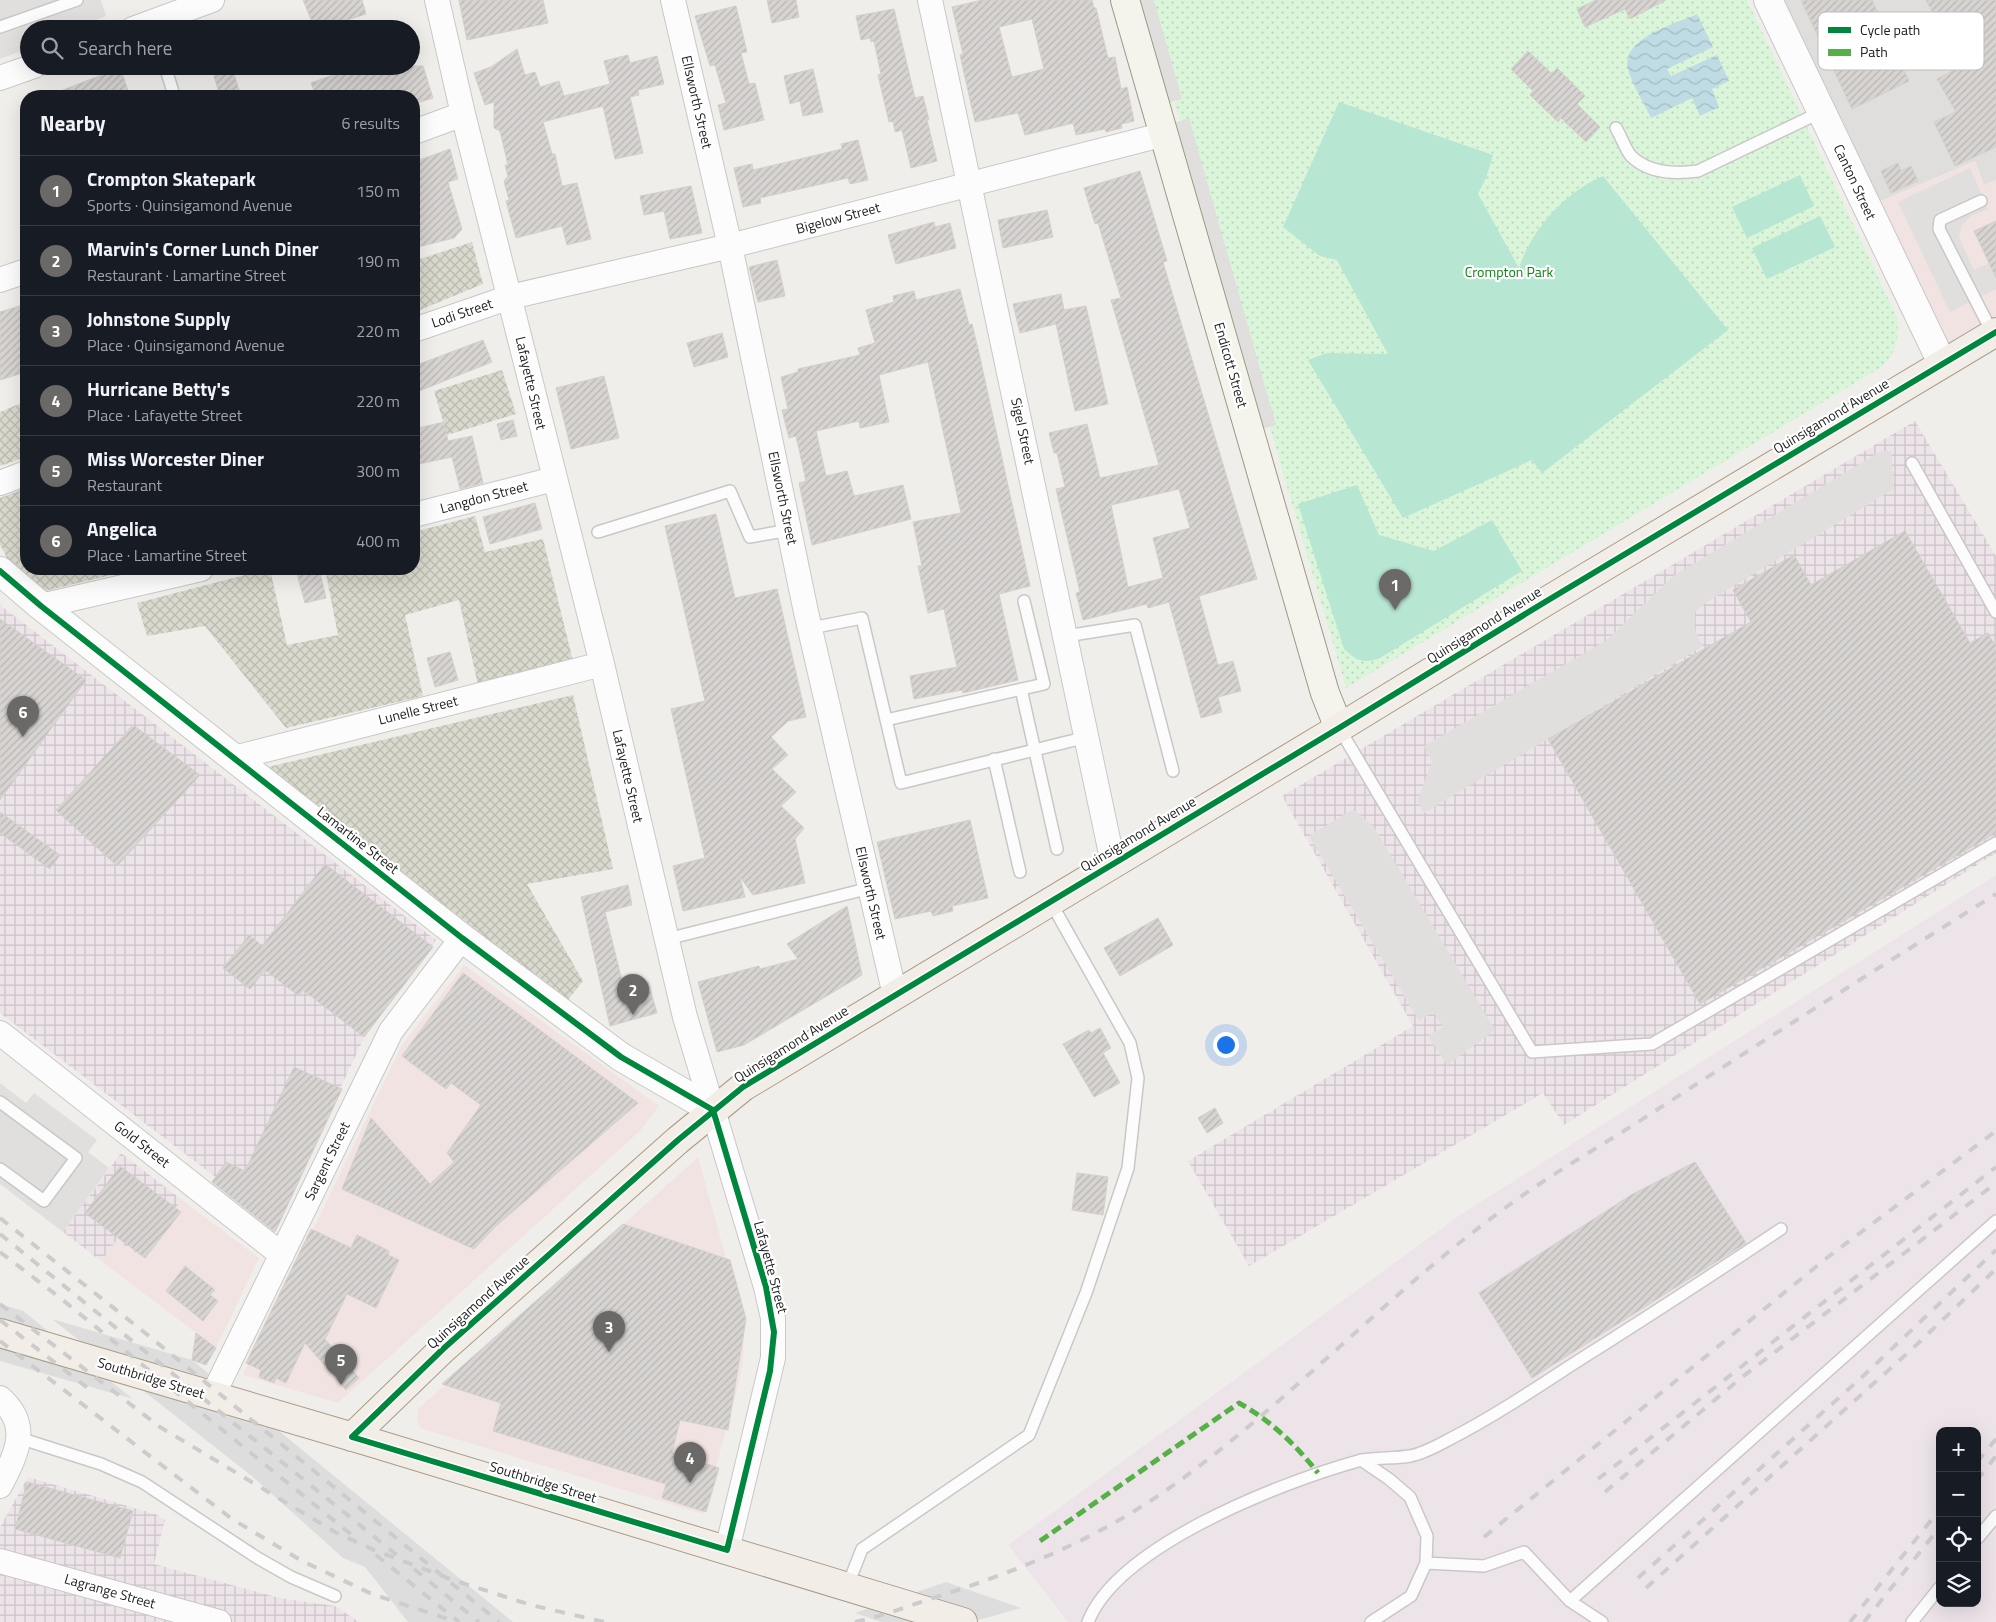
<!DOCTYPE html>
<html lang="en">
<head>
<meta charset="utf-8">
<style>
  :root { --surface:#171b24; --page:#20242c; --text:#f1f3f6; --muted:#9ea1a6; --line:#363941; --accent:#6a6968 }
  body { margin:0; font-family:"Titillium Web",sans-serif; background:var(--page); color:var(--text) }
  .controls { position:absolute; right:15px; bottom:15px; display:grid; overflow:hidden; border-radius:10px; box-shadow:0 5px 20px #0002 }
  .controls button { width:45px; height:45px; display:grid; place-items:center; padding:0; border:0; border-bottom:1px solid var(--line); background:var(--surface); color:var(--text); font:25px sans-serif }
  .you { position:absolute; left:1225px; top:1044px; width:18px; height:18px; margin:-12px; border:4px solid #fff; border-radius:50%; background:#1a73e8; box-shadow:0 0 0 8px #1a73e833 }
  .badge { display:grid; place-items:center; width:32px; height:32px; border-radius:50%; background:var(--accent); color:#fff; font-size:16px; font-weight:700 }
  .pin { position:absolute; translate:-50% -41px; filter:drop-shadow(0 1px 2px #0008) }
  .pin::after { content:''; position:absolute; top:26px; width:18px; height:15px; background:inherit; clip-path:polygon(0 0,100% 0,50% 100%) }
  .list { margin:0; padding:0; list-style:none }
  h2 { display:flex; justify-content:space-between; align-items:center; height:65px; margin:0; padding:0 20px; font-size:21px }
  h2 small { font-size:16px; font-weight:400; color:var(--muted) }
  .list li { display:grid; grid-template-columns:32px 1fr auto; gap:15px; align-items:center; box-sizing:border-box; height:70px; padding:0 20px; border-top:1px solid var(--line) }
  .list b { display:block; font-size:19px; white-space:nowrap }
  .list p { margin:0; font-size:16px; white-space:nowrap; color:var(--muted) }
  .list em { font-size:16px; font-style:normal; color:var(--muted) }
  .icon { flex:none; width:28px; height:28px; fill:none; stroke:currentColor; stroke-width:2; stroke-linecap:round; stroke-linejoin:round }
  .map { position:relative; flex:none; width:1996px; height:1622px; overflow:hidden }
  .search { position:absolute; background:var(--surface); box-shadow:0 5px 20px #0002; left:20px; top:20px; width:400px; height:55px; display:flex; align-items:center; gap:12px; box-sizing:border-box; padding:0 18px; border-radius:28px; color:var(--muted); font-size:19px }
  .panel { position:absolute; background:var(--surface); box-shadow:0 5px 20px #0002; left:20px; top:90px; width:400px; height:485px; border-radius:20px }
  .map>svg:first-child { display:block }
  .residential { fill:#dfdedc }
  .commercial { fill:#f1e3e1 }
  .industrial { fill:url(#industrial-grid) }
  .railway { fill:#ede4e9; fill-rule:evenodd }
  .construction { fill:url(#construction-cross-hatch) }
  .park { fill:url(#park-dots) }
  .pitch { fill:#b7e6d2 }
  .parking { fill:#e0dfde }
  .water { fill:url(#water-waves) }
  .pier { fill:#dedddd }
  .building { fill:url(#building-hatch); stroke:#d3d0cc; fill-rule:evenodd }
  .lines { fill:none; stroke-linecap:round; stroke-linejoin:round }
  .service-casing { stroke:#c9c8c7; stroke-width:14 }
  .minor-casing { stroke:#c9c8c7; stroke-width:26 }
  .tertiary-casing { stroke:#c9c8c7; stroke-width:30 }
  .secondary-casing { stroke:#999a82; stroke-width:30 }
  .primary-casing { stroke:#a79c86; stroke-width:30 }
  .service { stroke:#fdfcfc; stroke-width:11 }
  .minor { stroke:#fdfcfc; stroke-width:24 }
  .tertiary { stroke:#fdfcfc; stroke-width:28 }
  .secondary { stroke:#f4f4ed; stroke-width:28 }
  .primary { stroke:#f3ede7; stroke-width:28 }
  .rail { stroke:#ccc; stroke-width:4; stroke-dasharray:10 10; stroke-linecap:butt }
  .quiet { stroke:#55b145; stroke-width:5; stroke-dasharray:10 5; stroke-linecap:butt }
  .cycleway-casing { stroke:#fff; stroke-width:9 }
  .cycleway { stroke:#00873e; stroke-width:6 }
  .labels { text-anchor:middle; stroke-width:4.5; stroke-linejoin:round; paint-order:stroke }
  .street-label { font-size:14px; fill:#222; stroke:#fff }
  .park-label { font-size:14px; fill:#0c8416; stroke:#fff }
  .key { fill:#fff; stroke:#bdbdbd; stroke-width:1 }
  .key-label { font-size:14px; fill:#222 }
</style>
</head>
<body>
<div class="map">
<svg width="1996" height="1622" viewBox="0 0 1996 1622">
  <defs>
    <pattern id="industrial-grid" width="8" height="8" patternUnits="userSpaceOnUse" patternTransform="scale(1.25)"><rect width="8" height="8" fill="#ede4e9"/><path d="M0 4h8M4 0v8" fill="none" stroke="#cbc3c8"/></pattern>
    <pattern id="construction-cross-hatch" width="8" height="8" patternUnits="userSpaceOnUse" patternTransform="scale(1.25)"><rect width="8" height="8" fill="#d9d9cd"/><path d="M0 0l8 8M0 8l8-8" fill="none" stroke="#babab0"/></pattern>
    <pattern id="park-dots" width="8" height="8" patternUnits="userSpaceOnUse" patternTransform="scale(1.25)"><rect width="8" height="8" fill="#daf5da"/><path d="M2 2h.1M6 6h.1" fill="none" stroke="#bbd2bb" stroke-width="1.8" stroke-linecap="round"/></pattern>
    <pattern id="water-waves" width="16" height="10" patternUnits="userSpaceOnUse" patternTransform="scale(1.25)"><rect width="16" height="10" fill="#bfdbe3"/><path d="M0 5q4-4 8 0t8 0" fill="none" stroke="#a4bcc2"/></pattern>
    <pattern id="building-hatch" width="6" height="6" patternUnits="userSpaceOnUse" patternTransform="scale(1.25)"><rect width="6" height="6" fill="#d7d4d2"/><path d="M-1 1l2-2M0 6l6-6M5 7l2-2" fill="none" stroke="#b8b6b4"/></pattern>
  </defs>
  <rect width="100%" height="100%" fill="#f0eeeb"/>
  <path class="residential" d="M1778,0H1996V180L1984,185L1975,161L1876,203Z"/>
  <path class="commercial" d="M1975,161L1984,185L1996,180V316L1943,347L1876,203Z
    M464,965L659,1106L641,1130L338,1403L243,1375L402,1045Z
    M698,1157L743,1319L744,1333L743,1363L738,1386L703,1514L420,1428L417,1420L418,1409Z
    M182,1200L259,1258L216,1348L101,1261L117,1240L139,1255Z"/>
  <path class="industrial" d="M1915,421L1996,556V853L1564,1125L1543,1093L1249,1266L1188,1161L1413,1026L1282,796Z
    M0,605L436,940L364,1038L276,1223L0,1013Z
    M121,1153L182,1200L139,1255L117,1240L101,1261L63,1232Z
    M28,1477L155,1514L165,1520L154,1564L280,1598L335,1606L359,1622H0V1527Z"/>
  <path class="railway" d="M1996,875V1622H1068L1008,1545L1460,1215ZM1940,1431H1977V1603H1940Z"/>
  <path class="construction" d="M472,242L483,284L415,312L414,261Z
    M502,370L516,414L447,435L434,391Z
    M26,401V457L0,466V412Z
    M26,488V569H136L45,591L10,563L0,545V498Z
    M475,516L485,552L543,539L573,661L478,685L459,600L405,615L423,696L286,728L205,626L147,636L137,603L268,569H270L287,645L338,635L325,569H414V532Z
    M573,695L613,869L527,884L583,981L567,1001L268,767Z"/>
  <path class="park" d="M1145,0H1747L1896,315C1901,336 1896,354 1880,368L1346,688Z"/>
  <path class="pitch" d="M1339,102L1493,155L1486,178L1478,194L1519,268C1532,229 1564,193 1603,176L1728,330L1542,473L1532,460L1403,518L1308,360L1327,353L1388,354L1337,260L1320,256L1283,227Z
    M1800,175L1814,206L1747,238L1732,207Z
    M1820,216L1835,247L1767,279L1752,248Z
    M1357,485L1379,535L1434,551L1492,520L1522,571L1380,658C1363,664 1357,661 1344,649L1298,504Z"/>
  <path class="parking" d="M0,0H101L106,16L75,29H29V48L0,59Z
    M1137,0H1154L1182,99L1167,103Z
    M1189,118L1276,425L1262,429L1174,123Z
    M1970,168L1988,209L1971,216L1962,225L1959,237L1974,270L1990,263L1996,274V289L1950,312L1898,202Z
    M1881,451H1891L1894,489L1707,602L1695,612V630L1703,646L1424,813L1417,801L1432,762L1424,746L1607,640L1673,576Z
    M1353,809L1374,827L1495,1030L1447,1065L1428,1036L1443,1027L1433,1012L1419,1021L1309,836Z
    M0,1083L26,1103L34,1093L97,1140L88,1152L109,1168L63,1232L0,1184Z"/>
  <path class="water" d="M1697,14L1713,47L1667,69L1671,76L1717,55L1729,81L1712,89L1719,107L1700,116L1692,98L1651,118C1644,102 1632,85 1628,69C1621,38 1675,24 1697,14Z"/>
  <path class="pier" d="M0,1304L23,1311L133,1399L0,1361Z
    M52,1319L192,1360L513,1622H408L365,1567L343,1558L253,1477Z
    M946,1582L1021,1608L972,1622H881L855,1613Z"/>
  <path class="building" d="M303,0H362L366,14L341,22L344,29H315Z
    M459,0H543L548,23L467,40Z
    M767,0H796L799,17L772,23Z
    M982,0H1092L1094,8H1096L1108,58L1115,57L1121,89L1127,87L1134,121L1121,124L1122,128L1106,132L1105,129L1076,135L1073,123L1025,135L1018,113L975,122L960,55L963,54L952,7ZM1032,19L1044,69L1012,77L999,27Z
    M1596,0H1666L1630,19L1625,9L1585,27L1577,9Z
    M1801,0H1872L1891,41L1937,21L1926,0H1996V147L1955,166L1934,122L1956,112L1937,79L1960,67L1946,39L1899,60L1909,81L1852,109Z
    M736,6L747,52L741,53L749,84L755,83L764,120L724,130L718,105L726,103L715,65L710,66L695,16Z
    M894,9L915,98L923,96L929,120H927L937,161L911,168L902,130L895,132L893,121L889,122L878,75L881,74L874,41L871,42L870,38L861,40L856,16Z
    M517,49L525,75L535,72L540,87L559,81L564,96L610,84L604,61L628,55L630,63L657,56L664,84L638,90L639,95L630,97L643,153L615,159L603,106L543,122L552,154H555L562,186L577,183L591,239L567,245L562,226L516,238L506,201L509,200L504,181L508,176L505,165H508L500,131L494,128V102L485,105L474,73L491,67Z
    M1528,51L1552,74L1557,68L1585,96L1577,104L1600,127L1586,142L1561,118L1558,122L1530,95L1533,91L1511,69Z
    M358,66H423L433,98L414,104V96H316L311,83Z
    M120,68L130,96H50V95Z
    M813,69L823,112L803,116L800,101L790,104L784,76Z
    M233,71L241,96H220L214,76Z
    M858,140L868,180L850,184L848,178L760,198L761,203L743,207L734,168L752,164L753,170L842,149L841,144Z
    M450,149L458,179L448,182L462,229L454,238L414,248V162Z
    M1898,163L1901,171L1911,166L1918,181L1891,193L1881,171Z
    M1140,171L1167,261L1163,262L1257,579L1199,596L1218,665L1233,661L1241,691L1218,697L1222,712L1201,718L1169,602L1148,608L1147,604L1083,620L1076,593L1080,592L1056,489L1065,487L1057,453H1054L1049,433L1087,424L1100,478L1159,465L1111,300L1121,298L1098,223L1095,224L1084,188ZM1179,489L1190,528L1153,538L1163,578L1128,587L1111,505Z
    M691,186L702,233L670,239L664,211L644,215L640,196Z
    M1047,210L1053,237L1003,248L998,220Z
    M1996,221V278L1974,231Z
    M934,222L935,227L950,223L956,248L896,264L888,235Z
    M777,260L785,296L758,302L749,267Z
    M960,289L969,325L972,324L979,353L1030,586L999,594L1018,680L963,693L962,690L914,699L910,676L957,667L944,609L928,613L918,566H922L913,522L961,513L928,362L879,375L889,422L860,428L859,421L816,431L826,476L847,471L854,496L903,485L911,519L812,545L799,483L806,481L796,436L789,438L782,410L788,409L781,377L798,372V369L860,355L858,348L875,343L866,310L894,302L893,296L914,291L916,300Z
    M1061,294L1064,310L1086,306L1108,404L1075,411L1056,324L1020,333L1013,304Z
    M26,304V372L0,380V312Z
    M722,333L728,357L694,367L687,343Z
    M483,340L492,362L414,393V366Z
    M604,376L619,438L571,449L556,388Z
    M513,420L517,436L501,440L497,424Z
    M444,422L448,441L472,436L483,483L460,489L452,457L414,465V429Z
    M535,503L542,529L490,544L483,517Z
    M716,514L735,598L777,589L806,717L788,721L771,737L788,755L772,769L796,792L781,806L804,828L795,839L805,883L753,895L740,877L745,897L683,911L673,866L705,858L671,709L705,701L665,526Z
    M1905,531L1970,643L1988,633L1996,647V833L1700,1004L1548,739L1751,622L1733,590L1794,555L1811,585Z
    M319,569L326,598L305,603L297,574Z
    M0,619L86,680L0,800Z
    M450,652L458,680L435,687L427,658Z
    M133,725L200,775L117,866L56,810Z
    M0,812L60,855L50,869L0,833Z
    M970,820L988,898L952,906L953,911L933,916L931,911L895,919L877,842Z
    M325,864L433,947L364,1037L303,990L299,996L265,970L250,989L223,968L249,935L262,946Z
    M628,885L632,905L605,912L624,989L648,982L657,1013L610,1026L581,897Z
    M847,906L862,975L744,1045L717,1052L698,982L759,966L760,969L798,959L787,944Z
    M1158,918L1173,945L1120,976L1104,948Z
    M463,973L638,1103L495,1227L474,1249L342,1189L371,1118L430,1184L454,1162L447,1153L481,1105L451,1083L446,1089L402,1056Z
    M1100,1028L1111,1048L1103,1053L1120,1083L1094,1097L1063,1044L1089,1030L1091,1033Z
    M294,1067L342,1089L275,1232L212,1182L226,1162L245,1171Z
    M1215,1108L1223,1123L1207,1133L1198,1118Z
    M1695,1162L1746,1243L1532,1378L1479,1293L1631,1195Z
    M120,1166L181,1212L145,1258L85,1213Z
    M1077,1173L1108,1177L1103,1215L1072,1210Z
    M623,1224L730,1260L746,1319L728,1430L680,1420L672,1453L719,1468L706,1512L662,1498L666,1484L493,1431L501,1403L442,1384Z
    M311,1229L351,1248L357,1235L389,1251L388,1255L399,1260L376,1308L347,1294L325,1339L359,1378L346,1390L305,1343L286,1383L276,1378L274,1383L259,1377L261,1370L246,1363Z
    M185,1266L215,1290L210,1295L218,1301L203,1321L166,1291Z
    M196,1333L216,1348L206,1365L192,1360Z
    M27,1482L133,1511L120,1558L15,1529Z"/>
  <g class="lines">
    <defs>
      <path id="service" d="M0,27L77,0
        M165,66L173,92
        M1616,128C1621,136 1625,149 1631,156C1648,173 1676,174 1698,171L1821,112
        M1981,201L1940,220L1939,229L1993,334
        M1912,463L1996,612
        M598,532L730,491L750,537L789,530
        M811,628L862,618L901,783L1087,737
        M1066,636L1135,625L1173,771
        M1021,689L1057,849
        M886,720L1044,684L1024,601
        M1339,728L1532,1052L1652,1044L1996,843
        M994,759L1020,872
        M667,939L870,888
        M0,1102L76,1158L44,1201L0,1169
        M19,1438L101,1464L142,1482L256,1557L291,1577L335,1596
        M1361,1460L1389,1479L1410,1497L1427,1536L1426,1563L1411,1596L1371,1622
        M1977,1539L1996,1516
        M1426,1563L1484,1566L1524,1552L1570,1601L1602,1622
        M847,1587L862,1549L1029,1435L1086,1293L1128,1168L1138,1078L1130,1043L1050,901
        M1570,1601L1996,1221
        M1088,1622C1118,1545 1283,1482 1358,1461C1374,1457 1393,1459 1410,1456C1422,1454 1437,1446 1448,1440C1491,1418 1532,1391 1573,1364C1643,1320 1712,1275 1781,1229
        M1912,1622L1940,1587"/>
      <path id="minor" d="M437,0L463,114L602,664L685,1017L766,1287L773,1318V1358L727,1550
        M673,0L730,246L806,612L895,995
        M930,0L1113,863
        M133,29L212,0
        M0,78L34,66
        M414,132L463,114
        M0,280L26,271
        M414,330L510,297L730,246L1165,134
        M0,483L26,473
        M414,515L554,479
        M41,606L201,569
        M234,758L602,664
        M0,1033L282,1255
        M212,1397L391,1031L462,938
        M0,1398C32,1426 16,1454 0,1486
        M0,1561L219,1622"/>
      <path id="tertiary" d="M1768,0L1942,363
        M0,571L41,606L462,938L621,1057L713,1110"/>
      <path id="secondary" d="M1125,0L1325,693L1339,728"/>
      <path id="primary" d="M0,1333L370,1442L963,1622
        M352,1437L443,1349L678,1140L743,1087L1339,728L1545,602L1996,332"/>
    </defs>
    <use href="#service" class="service-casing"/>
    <use href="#minor" class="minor-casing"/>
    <use href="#tertiary" class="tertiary-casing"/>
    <use href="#secondary" class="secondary-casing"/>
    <use href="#primary" class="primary-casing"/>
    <use href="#service" class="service"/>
    <use href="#minor" class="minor"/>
    <use href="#tertiary" class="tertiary"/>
    <use href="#secondary" class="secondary"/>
    <use href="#primary" class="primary"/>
    <path class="rail" d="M0,1218L144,1332L499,1622
      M0,1234L398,1556
      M0,1252L59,1297L353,1536
      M0,1304L160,1427L335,1532L374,1550L453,1580L531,1605L604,1622
      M0,1320L89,1389
      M0,1341L232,1519L302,1561L372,1594L454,1621
      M1977,1462L1996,1439
      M1598,1479L1996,1167
      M1977,1480L1996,1456
      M1605,1492L1741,1378L1996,1183
      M1484,1537L1828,1257L1996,1131
      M376,1555L459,1622
      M414,1569L479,1622
      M1638,1578L1861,1378L1996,1250
      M1646,1588L1911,1350L1996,1269
      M855,1622C879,1617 903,1608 927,1600C1013,1573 1094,1541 1168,1489C1288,1404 1387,1294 1505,1208C1551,1174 1601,1146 1649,1115C1764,1040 1880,967 1996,894
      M1850,1622L1940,1509
      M1864,1622L1940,1527"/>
    <path class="quiet" d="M1040,1541L1239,1403C1270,1420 1296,1445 1318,1473"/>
    <defs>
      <path id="cycleway" d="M0,571L41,606L462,938L621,1057L713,1110
        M352,1437L443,1349L678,1140L743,1087L1339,728L1545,602L1996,332
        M352,1437L727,1550L770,1371L774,1332L766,1287L713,1110"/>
    </defs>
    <use href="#cycleway" class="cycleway-casing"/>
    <use href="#cycleway" class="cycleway"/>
  </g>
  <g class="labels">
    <g class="street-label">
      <text transform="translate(697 102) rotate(77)" y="5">Ellsworth Street</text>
      <text transform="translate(1855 182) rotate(65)" y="5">Canton Street</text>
      <text transform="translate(838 218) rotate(-15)" y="5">Bigelow Street</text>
      <text transform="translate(462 313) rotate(-19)" y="5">Lodi Street</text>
      <text transform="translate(1231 365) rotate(74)" y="5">Endicott Street</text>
      <text transform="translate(531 383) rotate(77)" y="5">Lafayette Street</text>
      <text transform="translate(1831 416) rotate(-31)" y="5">Quinsigamond Avenue</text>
      <text transform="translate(1023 431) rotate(78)" y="5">Sigel Street</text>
      <text transform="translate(484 497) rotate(-15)" y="5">Langdon Street</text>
      <text transform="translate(783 498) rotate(78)" y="5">Ellsworth Street</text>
      <text transform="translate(1484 625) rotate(-32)" y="5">Quinsigamond Avenue</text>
      <text transform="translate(418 710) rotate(-14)" y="5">Lunelle Street</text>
      <text transform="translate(628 776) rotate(77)" y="5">Lafayette Street</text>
      <text transform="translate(1138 834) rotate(-31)" y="5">Quinsigamond Avenue</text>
      <text transform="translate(358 840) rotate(38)" y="5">Lamartine Street</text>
      <text transform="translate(871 893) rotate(77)" y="5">Ellsworth Street</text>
      <text transform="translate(791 1044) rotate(-32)" y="5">Quinsigamond Avenue</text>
      <text transform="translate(142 1144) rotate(38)" y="5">Gold Street</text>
      <text transform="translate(327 1161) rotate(-64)" y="5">Sargent Street</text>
      <text transform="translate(771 1267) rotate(75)" y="5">Lafayette Street</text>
      <text transform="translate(478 1302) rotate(-42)" y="5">Quinsigamond Avenue</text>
      <text transform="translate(151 1378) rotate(17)" y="5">Southbridge Street</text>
      <text transform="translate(543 1482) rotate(17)" y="5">Southbridge Street</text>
      <text transform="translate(110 1591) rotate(16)" y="5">Lagrange Street</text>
    </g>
    <g class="park-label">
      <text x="1509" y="277">Crompton Park</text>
    </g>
  </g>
  <rect x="1818" y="12" width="166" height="58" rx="8" class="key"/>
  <rect x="1828" y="27" width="23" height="6" fill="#00873e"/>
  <rect x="1828" y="49" width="23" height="7" fill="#55b145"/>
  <g class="key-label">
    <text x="1860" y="35">Cycle path</text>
    <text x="1860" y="57">Path</text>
  </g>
</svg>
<div class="controls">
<button>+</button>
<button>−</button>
<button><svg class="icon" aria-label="locate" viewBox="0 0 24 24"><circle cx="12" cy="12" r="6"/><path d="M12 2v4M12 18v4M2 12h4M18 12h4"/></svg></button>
<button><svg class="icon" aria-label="layers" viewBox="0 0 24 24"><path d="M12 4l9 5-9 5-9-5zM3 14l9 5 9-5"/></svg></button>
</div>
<div class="you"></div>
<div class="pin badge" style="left:1395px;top:610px">1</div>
<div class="pin badge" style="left:633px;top:1015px">2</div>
<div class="pin badge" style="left:609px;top:1352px">3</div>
<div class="pin badge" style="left:690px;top:1483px">4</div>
<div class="pin badge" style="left:341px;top:1385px">5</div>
<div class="pin badge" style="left:23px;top:737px">6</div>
<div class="search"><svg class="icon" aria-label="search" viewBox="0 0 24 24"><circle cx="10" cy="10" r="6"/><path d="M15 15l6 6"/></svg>Search here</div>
<section class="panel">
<h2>Nearby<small>6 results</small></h2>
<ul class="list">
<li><span class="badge">1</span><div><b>Crompton Skatepark</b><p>Sports · Quinsigamond Avenue</p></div><em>150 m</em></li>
<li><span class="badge">2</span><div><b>Marvin's Corner Lunch Diner</b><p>Restaurant · Lamartine Street</p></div><em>190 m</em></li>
<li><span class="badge">3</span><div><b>Johnstone Supply</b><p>Place · Quinsigamond Avenue</p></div><em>220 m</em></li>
<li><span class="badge">4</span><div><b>Hurricane Betty's</b><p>Place · Lafayette Street</p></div><em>220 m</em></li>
<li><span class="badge">5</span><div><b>Miss Worcester Diner</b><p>Restaurant</p></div><em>300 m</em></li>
<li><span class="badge">6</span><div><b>Angelica</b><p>Place · Lamartine Street</p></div><em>400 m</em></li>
</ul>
</section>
</div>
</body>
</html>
